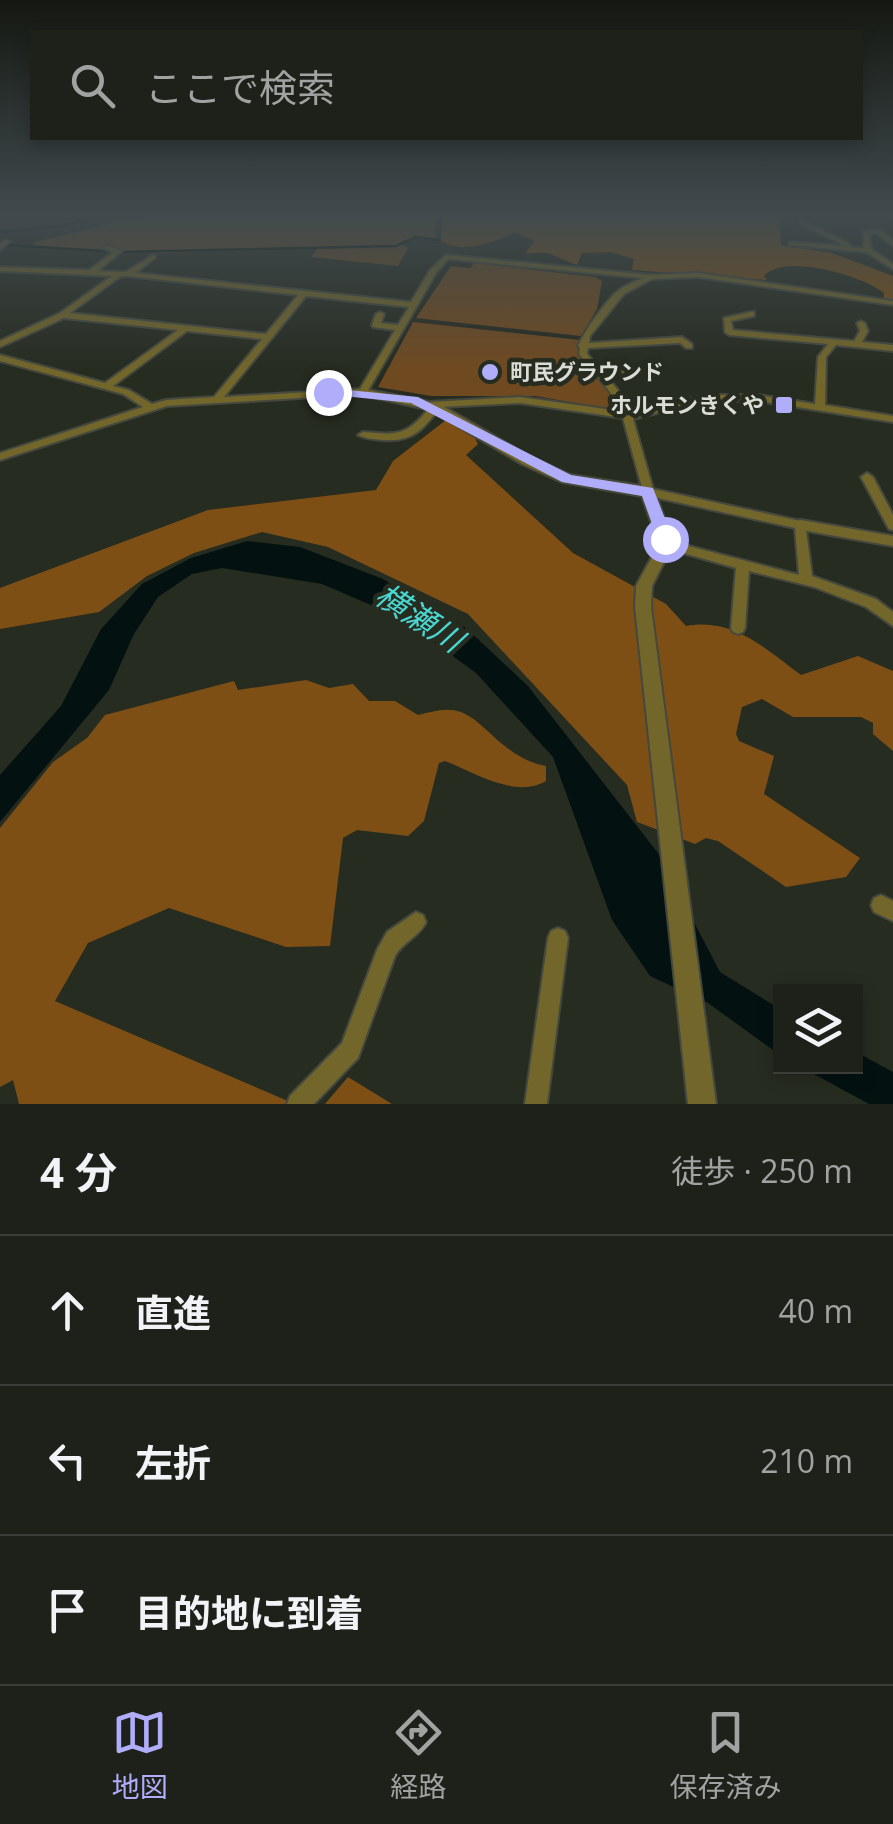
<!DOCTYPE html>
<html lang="ja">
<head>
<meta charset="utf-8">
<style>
  :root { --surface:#1d2119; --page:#2a2e26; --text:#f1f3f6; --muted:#a0a3a2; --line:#3b3e38; --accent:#b0adfa }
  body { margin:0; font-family:"Open Sans","Noto Sans JP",sans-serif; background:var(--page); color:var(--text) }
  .controls { position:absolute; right:30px; bottom:30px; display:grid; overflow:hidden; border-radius:0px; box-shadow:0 5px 15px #0003 }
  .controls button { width:90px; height:90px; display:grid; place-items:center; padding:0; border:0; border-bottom:2px solid var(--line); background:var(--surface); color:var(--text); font:50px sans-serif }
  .stop { position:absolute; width:30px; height:30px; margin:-22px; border:8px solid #b0adfa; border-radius:50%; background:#fff }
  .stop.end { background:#b0adfa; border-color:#fff; box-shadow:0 2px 10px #0008 }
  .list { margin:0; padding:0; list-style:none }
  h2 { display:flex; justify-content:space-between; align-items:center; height:130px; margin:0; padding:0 40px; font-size:42px }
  h2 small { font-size:32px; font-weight:400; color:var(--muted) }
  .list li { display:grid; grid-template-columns:65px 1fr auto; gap:30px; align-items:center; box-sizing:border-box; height:150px; padding:0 40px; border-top:2px solid var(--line) }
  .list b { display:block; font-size:38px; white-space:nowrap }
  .list em { font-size:32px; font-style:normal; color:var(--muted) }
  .icon { flex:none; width:55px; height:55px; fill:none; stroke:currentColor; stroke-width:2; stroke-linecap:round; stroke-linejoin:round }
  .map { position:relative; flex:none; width:893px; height:1104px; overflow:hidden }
  .search { position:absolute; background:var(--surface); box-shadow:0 5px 15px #0003; left:30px; right:30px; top:30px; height:110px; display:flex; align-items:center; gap:25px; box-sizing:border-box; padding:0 35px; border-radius:0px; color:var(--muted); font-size:38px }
  .sheet { height:580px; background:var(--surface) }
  nav { display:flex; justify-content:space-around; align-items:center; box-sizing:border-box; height:140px; border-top:2px solid var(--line); background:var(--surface); font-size:28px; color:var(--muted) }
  nav a { display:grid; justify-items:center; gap:5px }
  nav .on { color:var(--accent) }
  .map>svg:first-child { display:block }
  .green { fill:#6f4a21 }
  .forest { fill:#7e4f15 }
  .water { fill:#031211 }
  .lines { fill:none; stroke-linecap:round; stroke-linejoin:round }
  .stream { stroke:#031211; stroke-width:2.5 }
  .minor-casing { stroke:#44483e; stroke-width:4 }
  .tertiary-casing { stroke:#44483e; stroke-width:4 }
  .minor { fill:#72662b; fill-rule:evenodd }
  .tertiary { fill:#72662b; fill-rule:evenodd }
  .route { fill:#b0adfa }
  .poi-dot { fill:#b0adfa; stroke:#272c21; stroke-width:4 }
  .labels { text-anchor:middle; stroke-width:9; stroke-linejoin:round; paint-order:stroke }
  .far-poi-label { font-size:22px; font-weight:bold; fill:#daddd6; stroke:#272c21; text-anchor:start }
  .near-water-label { font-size:32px; font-style:italic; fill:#4ad6d1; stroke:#272c21 }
</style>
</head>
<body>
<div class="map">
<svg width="893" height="1104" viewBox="0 0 893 1104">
  <rect width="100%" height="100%" fill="#272c21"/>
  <path class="green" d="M146,215H439L434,223L436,239L415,236L401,243L408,248L398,266L311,257L319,247L163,253L35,248L34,243L43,240Z
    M474,263L595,277L602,281L597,309L581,336L416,318L451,266L470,268Z
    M413,322L580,340L581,358L609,388L618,406L610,409L535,396H431L378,387Z"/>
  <path class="forest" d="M443,215H779L781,245L832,253L893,276V301L884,300V293C861,275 784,253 764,276L767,280L632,270L634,259L610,252L582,253L577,265L548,253H525L535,241L514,232C495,243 460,254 441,241Z
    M446,420L475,438L478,444L466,455L573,553L666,604L686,626C733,617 766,649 801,675L858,656L893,671V751L873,734V723L861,717H793L762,699L742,707L736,734L739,741L774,756L764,794L860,858L846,877L786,887L718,841L706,838L695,844L637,822L627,785L468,614L328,547L262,532L194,553L147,576L99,612L0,629V588L208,510L376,490L393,461Z
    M306,680L329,688L353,684L369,701H395L418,715C428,713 440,709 450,710C481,710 499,758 546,766V781C516,799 476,773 445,761L439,763L424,821L408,836L357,830L343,838L330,946L286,947L169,908L88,943L55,1001L295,1104H19L13,1080L0,1087V828L53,762L87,738L105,715L234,681L238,690Z
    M348,1077L392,1104H325Z"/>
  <path class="water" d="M247,541L300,547L383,579L466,628L528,686L658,853L720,972L780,1009V1055L708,1003L650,976L612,920L553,757L476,673L401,618L322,584L222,568L192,574L158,597L134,634L109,690L0,822V775L61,706L101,629L142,584L191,558Z
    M856,1052L893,1072V1104H869L801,1067L856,1066Z"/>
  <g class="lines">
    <path class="stream" d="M0,232L62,226L100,215
      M4,245L122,252L396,246L416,237L439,240"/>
    <defs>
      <path id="minor" d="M887,215H893V219Z
        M801,220L850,244V247L864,248L863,232L880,230L893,240V246L877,233L869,234L871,249L893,264V269L866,252L789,245V243L791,242L845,246L799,223Z
        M5,240L10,241L0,250V244Z
        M107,246L122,251L98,271L126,272L153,255L155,256V258L135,273L411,302L430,270L446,255L651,275L698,273L893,301V305L698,277L652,279L624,294L590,336L589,343L682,337L692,344V348H686L680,343L588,348L587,354L597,365H627L634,376L632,378H626L621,370H602L617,389L632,413L705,395H758L815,404L818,357L828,344L729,335L725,332L724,318L751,312H754V316L731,321L733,330L854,341L860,331L857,323L861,321L865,323L868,331L862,342L893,345V351L836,345L826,357L825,405L893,416V422L758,401H705L633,419L653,489L805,522L812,576L876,599L893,612V626L866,607L814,587L749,571L745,628L743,632L738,634L733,632L731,628L736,568L662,547L660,544L662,541L666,540L799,575L795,528L644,495L623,418L520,403L440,407C423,430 413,442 383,440C373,439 366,439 358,435L363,432C397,435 407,436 429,408L425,405L430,402L520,397L620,411L610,392L579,354L580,348L578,346C584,332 606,300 619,290C625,285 635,282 642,278L448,259L436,273L366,394L167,406L0,460V453L143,407L123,394L0,361V355L105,383L178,330L64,318L0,347V341L60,313L112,276L0,271V267L89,270L114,252L105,249L104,248ZM121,276H128L298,295L266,334L70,313ZM306,296L409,307L398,325L381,323L384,314L380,312L376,314L372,325L373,327L395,330L360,389L224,397ZM187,331L262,339L214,397L166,400L152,404L129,390L113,386Z
        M867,473L873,477L893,515V530L889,529L861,477Z
        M881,895L893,901V921L874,912L871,905L874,898Z
        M416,912L423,915L426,922C420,936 403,942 395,956L358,1058L314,1104H287L290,1096L342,1043L377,950L387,932Z
        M558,928L565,931L568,938L547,1104H525L548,938L551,931Z"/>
      <path id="tertiary" d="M363,389L439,404L532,458L570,475L648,487L655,492L673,544L652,586L651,607L716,1104H688L635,607L636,586L659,544L642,496L562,482L522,464L431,410L359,394V390Z
        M801,520L893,536V546L796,529L794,525L796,521Z"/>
    </defs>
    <use href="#minor" class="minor-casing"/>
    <use href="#tertiary" class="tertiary-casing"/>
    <use href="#minor" class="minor"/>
    <use href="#tertiary" class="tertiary"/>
  </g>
  <linearGradient id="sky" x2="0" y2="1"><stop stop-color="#151812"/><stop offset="0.58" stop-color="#414b4e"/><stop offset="1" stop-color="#414b4e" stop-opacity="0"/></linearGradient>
  <rect width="893" height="370" fill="url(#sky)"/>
  <path class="route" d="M328,388L418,397L571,475L653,488L673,539L659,543L642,496L562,482L411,403L324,394Z"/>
  <g class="poi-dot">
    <circle cx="490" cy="372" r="10"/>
    <rect x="774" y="395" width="20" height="20" rx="5"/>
  </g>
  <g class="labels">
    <g class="far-poi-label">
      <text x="510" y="380">町民グラウンド</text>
      <text x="764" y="413" text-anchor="end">ホルモンきくや</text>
    </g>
    <g class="near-water-label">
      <text transform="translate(419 618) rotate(33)" y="11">横瀬川</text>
    </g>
  </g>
</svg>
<div class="controls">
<button><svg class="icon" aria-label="layers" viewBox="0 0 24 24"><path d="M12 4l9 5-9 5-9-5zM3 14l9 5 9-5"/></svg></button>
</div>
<div class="stop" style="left:665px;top:539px"></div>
<div class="stop end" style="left:328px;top:392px"></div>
<div class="search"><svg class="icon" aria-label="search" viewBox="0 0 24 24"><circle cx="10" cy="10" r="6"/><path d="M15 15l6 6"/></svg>ここで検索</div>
</div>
<section class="sheet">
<h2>4 分<small>徒歩 · 250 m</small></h2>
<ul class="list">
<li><svg class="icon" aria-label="ahead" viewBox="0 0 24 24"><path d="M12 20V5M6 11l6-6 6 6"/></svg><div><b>直進</b></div><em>40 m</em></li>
<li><svg class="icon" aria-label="left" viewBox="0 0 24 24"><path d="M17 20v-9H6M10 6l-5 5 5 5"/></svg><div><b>左折</b></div><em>210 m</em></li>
<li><svg class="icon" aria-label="arrive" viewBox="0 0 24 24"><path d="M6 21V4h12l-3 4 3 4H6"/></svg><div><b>目的地に到着</b></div></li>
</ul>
</section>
<nav>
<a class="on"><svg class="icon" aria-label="map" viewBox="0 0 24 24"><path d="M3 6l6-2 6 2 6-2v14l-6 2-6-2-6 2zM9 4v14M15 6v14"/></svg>地図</a>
<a><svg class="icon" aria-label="directions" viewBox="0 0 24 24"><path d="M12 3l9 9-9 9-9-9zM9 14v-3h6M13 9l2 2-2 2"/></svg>経路</a>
<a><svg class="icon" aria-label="saved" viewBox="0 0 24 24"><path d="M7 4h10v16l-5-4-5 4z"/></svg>保存済み</a>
</nav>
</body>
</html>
